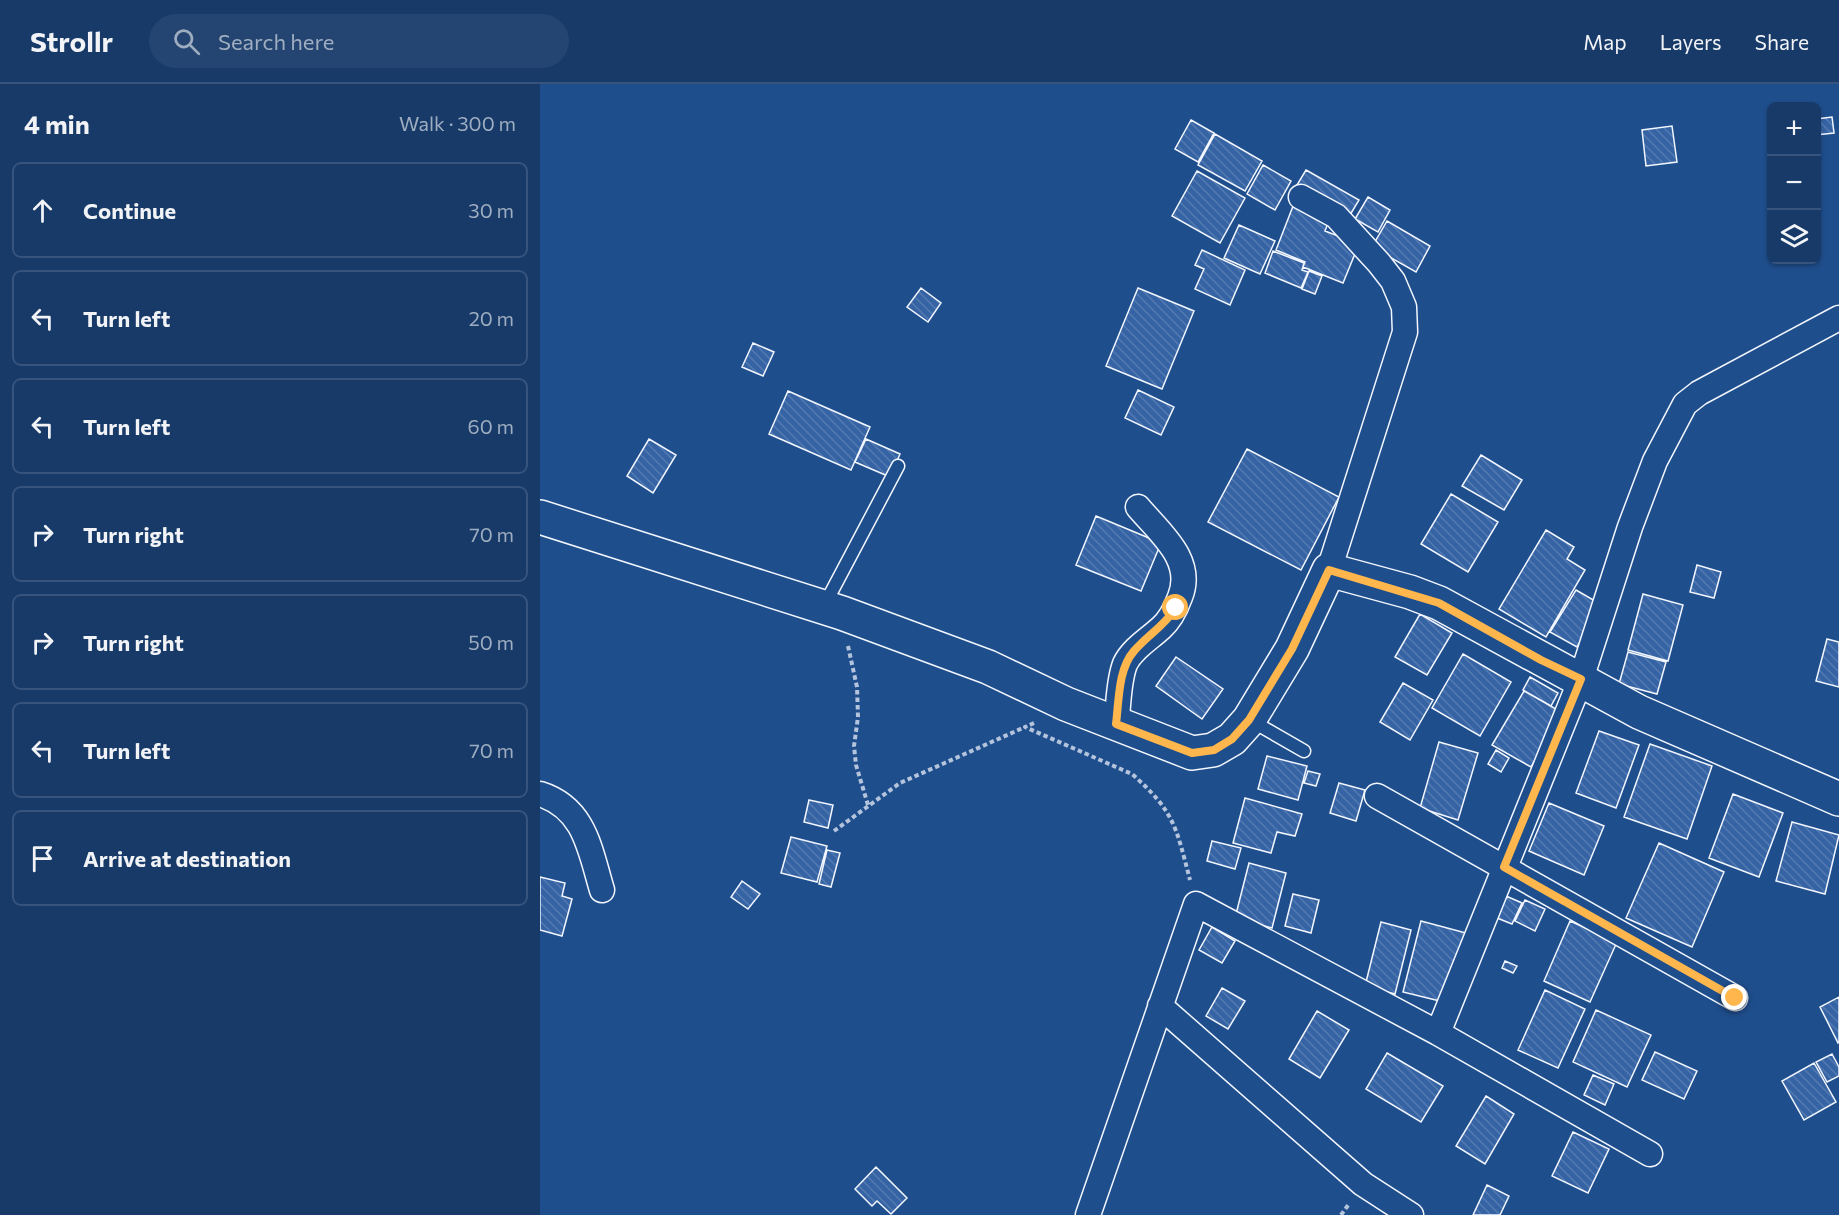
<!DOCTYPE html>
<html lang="en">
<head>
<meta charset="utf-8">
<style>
  :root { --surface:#173a69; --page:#244571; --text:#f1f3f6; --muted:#9eadc0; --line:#36547d }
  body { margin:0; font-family:Commissioner,sans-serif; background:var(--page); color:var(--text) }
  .controls { position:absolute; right:18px; top:18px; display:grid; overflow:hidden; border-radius:9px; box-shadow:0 2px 4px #0004 }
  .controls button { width:54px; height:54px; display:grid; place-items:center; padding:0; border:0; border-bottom:2px solid var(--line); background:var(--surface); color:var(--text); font:30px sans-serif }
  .stop { position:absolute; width:18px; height:18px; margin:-14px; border:4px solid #ffb74d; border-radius:50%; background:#fff }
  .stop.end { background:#ffb74d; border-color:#fff; box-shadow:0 2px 6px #0008 }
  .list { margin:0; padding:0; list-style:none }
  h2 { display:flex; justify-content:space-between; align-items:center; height:78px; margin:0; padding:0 24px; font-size:26px }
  h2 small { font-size:20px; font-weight:400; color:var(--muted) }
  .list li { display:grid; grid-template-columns:39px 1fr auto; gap:18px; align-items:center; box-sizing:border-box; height:96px; margin:0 12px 12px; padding:0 12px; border:2px solid var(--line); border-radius:9px }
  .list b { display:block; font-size:22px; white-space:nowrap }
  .list em { font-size:20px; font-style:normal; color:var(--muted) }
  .icon { flex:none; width:33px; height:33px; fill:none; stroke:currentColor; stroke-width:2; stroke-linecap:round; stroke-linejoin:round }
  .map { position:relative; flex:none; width:1299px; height:1131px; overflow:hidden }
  header { display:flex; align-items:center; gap:36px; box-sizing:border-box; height:84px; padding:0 30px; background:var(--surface); border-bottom:2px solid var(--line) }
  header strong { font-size:28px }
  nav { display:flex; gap:33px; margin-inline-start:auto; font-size:21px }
  .search { width:420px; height:54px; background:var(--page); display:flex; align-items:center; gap:15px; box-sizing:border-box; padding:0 21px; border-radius:33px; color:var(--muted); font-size:22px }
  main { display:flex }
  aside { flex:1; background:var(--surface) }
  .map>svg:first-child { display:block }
  .building { fill:url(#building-back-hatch); stroke:#f2f6ff; stroke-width:1.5 }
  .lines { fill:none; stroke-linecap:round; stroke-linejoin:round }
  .lane-casing { stroke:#f2f6ff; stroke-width:15 }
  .street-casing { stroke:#f2f6ff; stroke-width:27 }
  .secondary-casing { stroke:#f2f6ff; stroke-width:36 }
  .path { stroke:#b3c4dc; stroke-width:4; stroke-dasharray:4.5 3; stroke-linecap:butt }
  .lane { stroke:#1f4e8c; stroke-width:12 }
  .street { stroke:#1f4e8c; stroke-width:24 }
  .secondary { stroke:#1f4e8c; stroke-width:33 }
  .route { stroke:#ffb74d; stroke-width:8 }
</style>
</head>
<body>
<header>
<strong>Strollr</strong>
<div class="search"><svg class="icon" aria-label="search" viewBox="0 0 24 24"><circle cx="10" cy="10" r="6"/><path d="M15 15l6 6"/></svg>Search here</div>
<nav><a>Map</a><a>Layers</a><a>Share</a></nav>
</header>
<main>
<aside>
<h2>4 min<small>Walk · 300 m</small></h2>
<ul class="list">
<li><svg class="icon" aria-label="ahead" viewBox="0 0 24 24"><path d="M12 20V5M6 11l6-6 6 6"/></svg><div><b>Continue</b></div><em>30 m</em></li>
<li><svg class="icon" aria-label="left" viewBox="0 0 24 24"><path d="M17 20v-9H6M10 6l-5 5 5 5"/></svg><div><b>Turn left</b></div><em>20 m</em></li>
<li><svg class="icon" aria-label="left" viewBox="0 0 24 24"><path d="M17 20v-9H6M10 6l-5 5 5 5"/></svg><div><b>Turn left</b></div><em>60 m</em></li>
<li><svg class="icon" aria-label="right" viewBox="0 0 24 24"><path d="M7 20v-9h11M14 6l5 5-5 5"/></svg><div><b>Turn right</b></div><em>70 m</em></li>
<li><svg class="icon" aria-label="right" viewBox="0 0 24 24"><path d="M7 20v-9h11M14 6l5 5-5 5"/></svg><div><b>Turn right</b></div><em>50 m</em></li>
<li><svg class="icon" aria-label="left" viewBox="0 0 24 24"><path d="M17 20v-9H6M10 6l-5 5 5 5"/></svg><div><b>Turn left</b></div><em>70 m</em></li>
<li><svg class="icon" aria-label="arrive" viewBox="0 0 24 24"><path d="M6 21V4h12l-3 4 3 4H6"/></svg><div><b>Arrive at destination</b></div></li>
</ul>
</aside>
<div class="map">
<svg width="1299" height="1131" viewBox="0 0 1299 1131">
  <defs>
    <pattern id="building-back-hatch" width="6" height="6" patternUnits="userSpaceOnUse" patternTransform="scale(1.5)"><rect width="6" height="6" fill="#3563a3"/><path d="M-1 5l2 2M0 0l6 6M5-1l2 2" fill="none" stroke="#537ab1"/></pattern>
  </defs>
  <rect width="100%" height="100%" fill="#1f4e8c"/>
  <path class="building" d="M1292,33L1294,49L1276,51V35Z
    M651,36L674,49L658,78L635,65Z
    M1132,42L1137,78L1106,82L1102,46Z
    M675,50L722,77L705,107L658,81Z
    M723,81L751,97L735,126L707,110Z
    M766,86L819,116L807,136L754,106Z
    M657,87L705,114L680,159L632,132Z
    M828,113L850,126L838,148L815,135Z
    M755,117L791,131L785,147L819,160L803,199L763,183L765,178L736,166Z
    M847,137L890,162L876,188L832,163Z
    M699,141L735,157L720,190L684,174Z
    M662,166L705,186L690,221L655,205L664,185L655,181Z
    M733,167L764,179L762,186L768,188L761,204L725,189Z
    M769,187L782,192L775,210L762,205Z
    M381,204L401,219L388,238L367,223Z
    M598,204L654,227L622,305L566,282Z
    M213,259L234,268L223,292L202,283Z
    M598,306L634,323L621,351L585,334Z
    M248,307L330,343L311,386L229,350Z
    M109,355L136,371L113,409L87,392Z
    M326,355L360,370L350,393L315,378Z
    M707,365L799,413L761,486L668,438Z
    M941,371L982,396L964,426L922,402Z
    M911,410L958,438L928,488L881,460Z
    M556,432L621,459L601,507L536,481Z
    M1006,446L1034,463L1027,475L1045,486L1006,553L959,525Z
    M1157,481L1181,488L1174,514L1150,508Z
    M1036,506L1062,521L1037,563L1010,548Z
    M1103,510L1143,521L1128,577L1088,566Z
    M880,530L912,549L887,591L855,573Z
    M1287,555L1299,558V603L1276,597Z
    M1088,568L1126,578L1117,610L1079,600Z
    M923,570L971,598L940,652L892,624Z
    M636,573L683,605L662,635L616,602Z
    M990,593L1018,609L1011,622L983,606Z
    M863,599L893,616L870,656L840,638Z
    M984,607L1023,629L991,683L952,661Z
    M1059,647L1099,661L1076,724L1036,709Z
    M899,658L938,669L918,736L880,724Z
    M1110,660L1172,682L1147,755L1084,733Z
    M956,666L969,674L961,688L948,680Z
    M727,672L767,682L758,716L718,705Z
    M768,687L780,690L776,702L764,699Z
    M799,699L825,706L816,737L790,729Z
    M1193,710L1243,729L1219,793L1169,774Z
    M705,714L762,730L755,752L737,748L731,769L693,759Z
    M269,716L293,721L288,744L264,738Z
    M1009,719L1064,742L1044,791L989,767Z
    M1252,738L1299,751L1285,810L1236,797Z
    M251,753L287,762L277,798L241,789Z
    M672,757L701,764L695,785L667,777Z
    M1119,759L1184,788L1152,863L1086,834Z
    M287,766L300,769L291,803L279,800Z
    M709,779L746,789L732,844L695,834Z
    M0,793L25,799L22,812L32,815L22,852L0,846Z
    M202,797L220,810L208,825L191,813Z
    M753,810L779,816L771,849L745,842Z
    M966,812L982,819L972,840L957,834Z
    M985,816L1005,825L995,847L975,837Z
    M881,837L926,849L908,919L863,908Z
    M1030,837L1077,858L1050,918L1004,897Z
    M841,838L871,846L855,910L825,902Z
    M672,843L695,857L682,879L659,866Z
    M965,877L977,882L973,889L962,884Z
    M682,904L705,917L688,945L666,932Z
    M1005,906L1045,925L1018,984L978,966Z
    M1299,913V958L1298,959L1280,923Z
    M1056,926L1111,951L1087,1003L1033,978Z
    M777,927L809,946L780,994L749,975Z
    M1115,968L1157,987L1144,1015L1102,996Z
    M847,969L903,1002L881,1038L826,1005Z
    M1292,970L1299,983V992L1287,998L1276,978Z
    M1274,979L1296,1018L1264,1036L1242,997Z
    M1053,991L1074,1000L1065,1021L1044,1011Z
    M946,1012L974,1030L945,1080L916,1062Z
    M1033,1048L1069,1065L1048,1109L1012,1092Z
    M336,1083L367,1114L351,1130L337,1117L332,1122L315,1105Z
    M947,1101L969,1112L960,1131H933Z"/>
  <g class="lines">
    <defs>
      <path id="lane" d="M284,522L358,382
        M710,636L764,667"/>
      <path id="street" d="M761,113L796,132L839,179L853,197L864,223L865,248L789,486
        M576,640C579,621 578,598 585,580C592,565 609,555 621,544C630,536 636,524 640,513C655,476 620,449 598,423
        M0,710C45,724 50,766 62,806
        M837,712L1195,914
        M620,922L823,1100L871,1131
        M1110,1070L898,949L1041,595L1090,443L1115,377L1145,320L1159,309L1299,234
        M548,1131L656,820L898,949"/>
      <path id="secondary" d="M0,433L302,529L448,583L526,620L652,669L673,666L692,655L709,636L752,565L789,486L870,508L899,519L1099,628L1299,715"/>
    </defs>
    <use href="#lane" class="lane-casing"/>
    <use href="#street" class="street-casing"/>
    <use href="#secondary" class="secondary-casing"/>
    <path class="path" d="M308,562L317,603L318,633L314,662L316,681L328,721
      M494,639L485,643L592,690C635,728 636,743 650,796
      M294,747L360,699L485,643
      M801,1131L809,1120"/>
    <use href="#lane" class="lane"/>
    <use href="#street" class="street"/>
    <use href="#secondary" class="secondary"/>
  </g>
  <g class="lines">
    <path class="route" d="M636,524C622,544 609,550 594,567C578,585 579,617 576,640L652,669L674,666L692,655L709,636L752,565L789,486L899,519L1001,576L1041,595L964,783L1195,914"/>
  </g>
</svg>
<div class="controls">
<button>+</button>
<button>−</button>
<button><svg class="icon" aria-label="layers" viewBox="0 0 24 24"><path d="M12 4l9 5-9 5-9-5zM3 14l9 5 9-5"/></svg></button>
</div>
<div class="stop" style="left:636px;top:524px"></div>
<div class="stop end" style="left:1195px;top:914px"></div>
</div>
</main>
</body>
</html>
